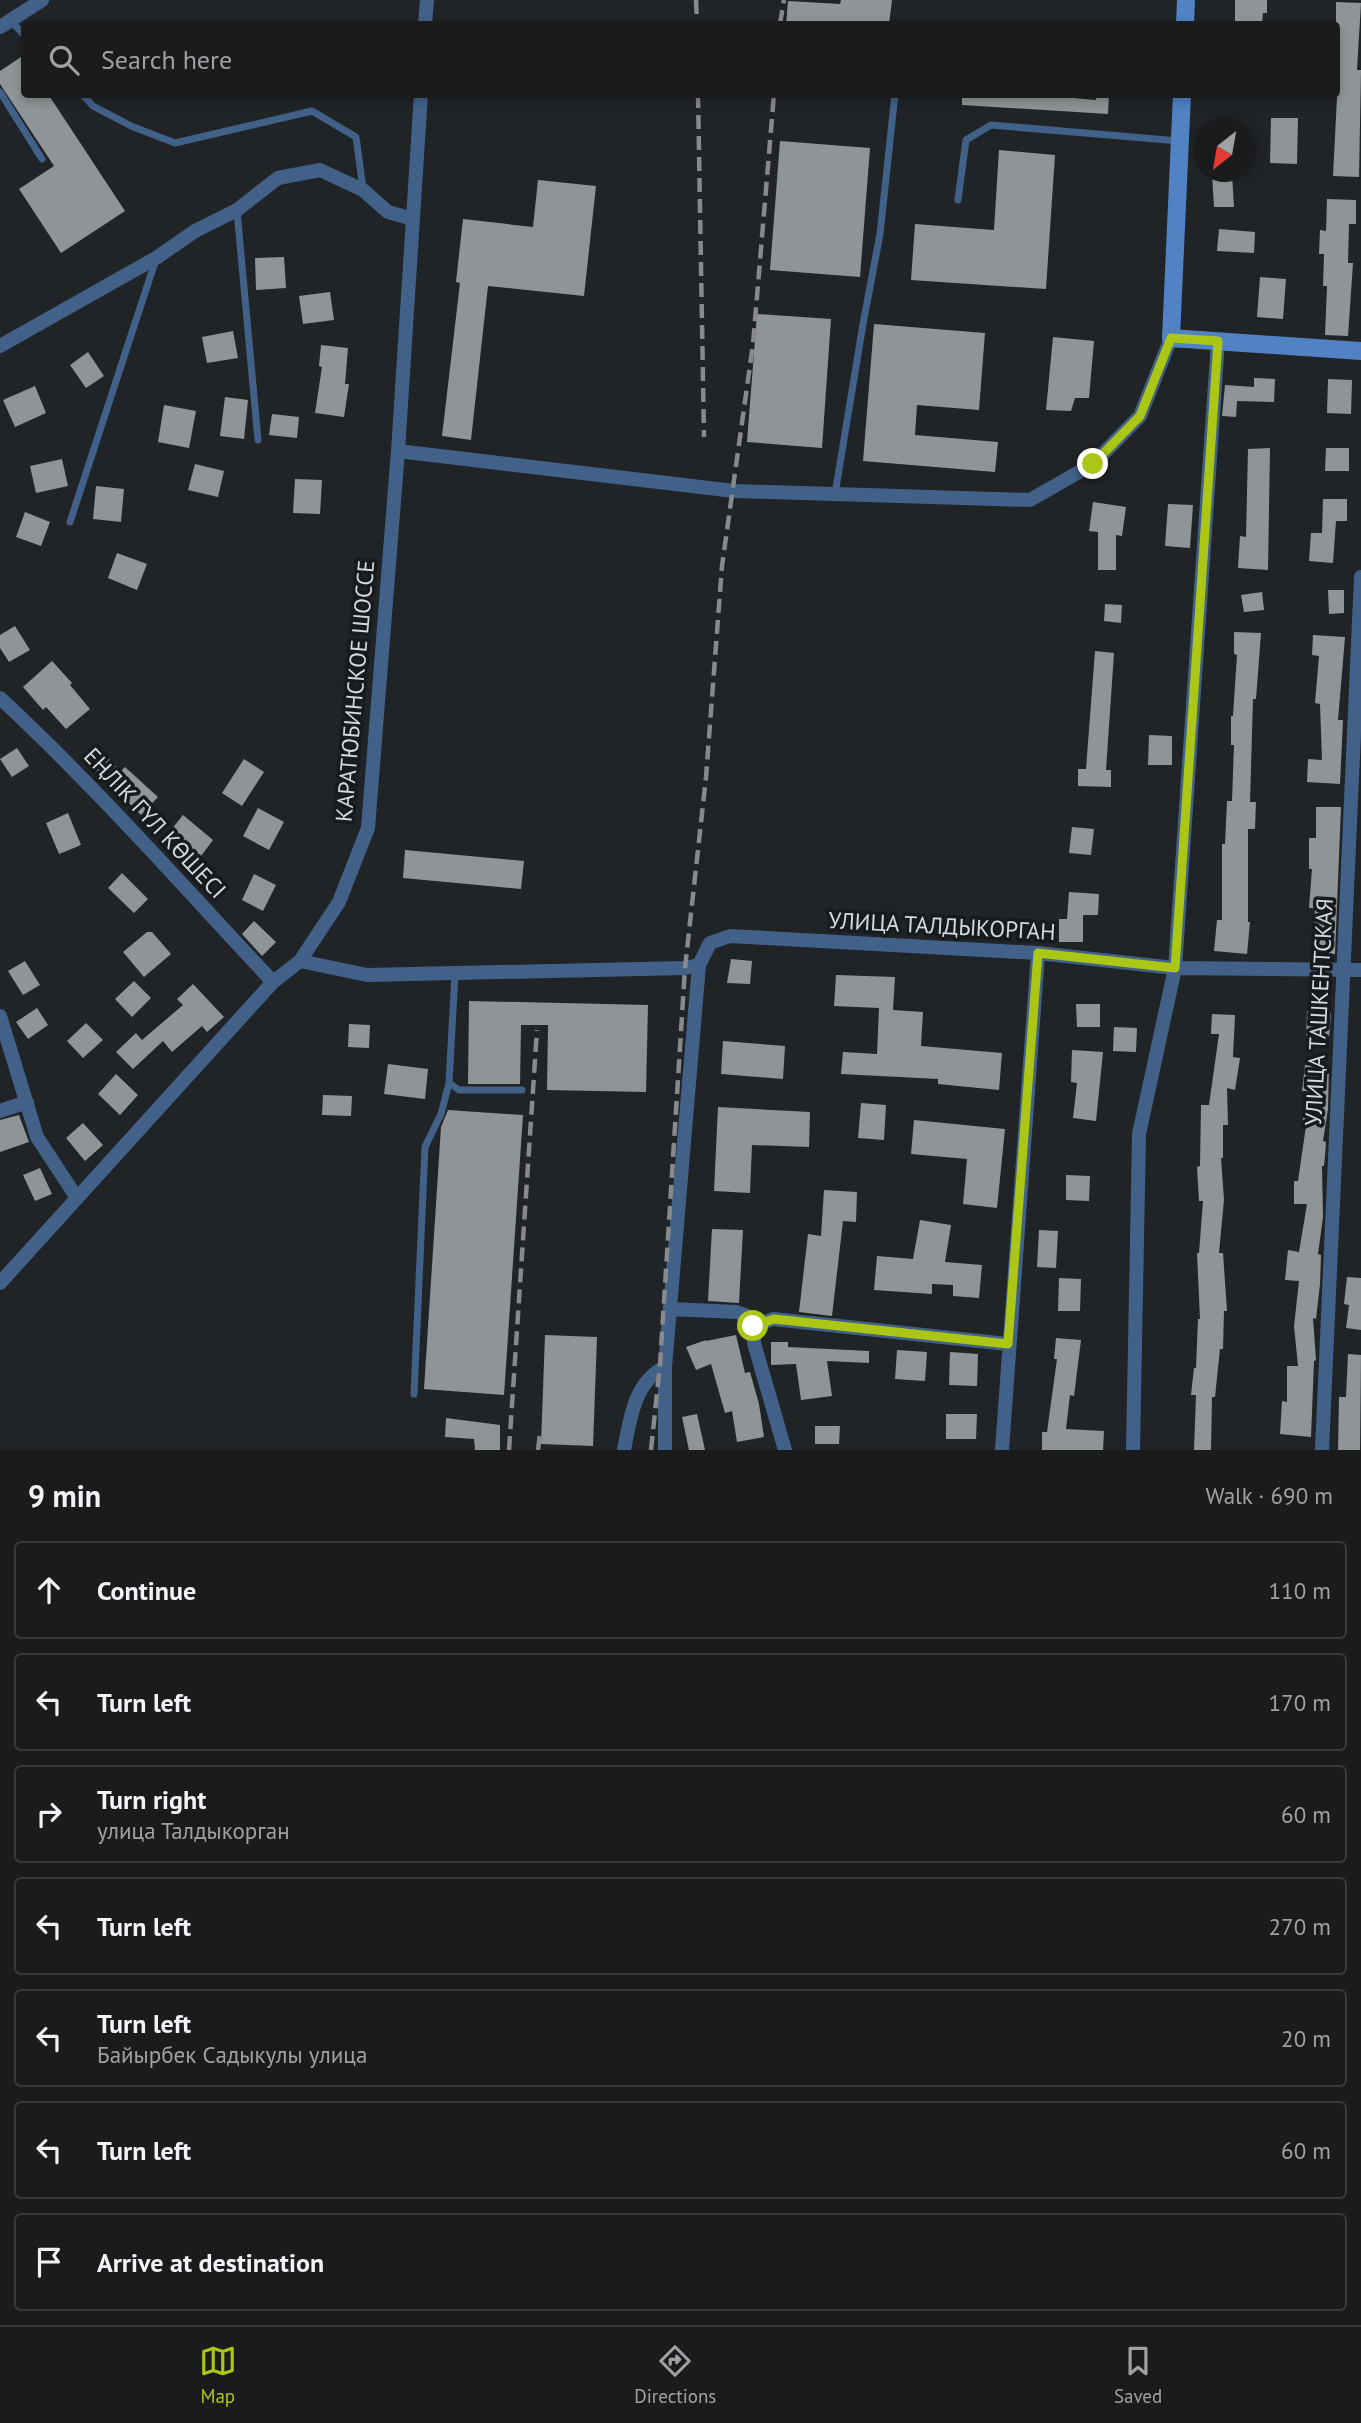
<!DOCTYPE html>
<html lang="en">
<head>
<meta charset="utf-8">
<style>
  :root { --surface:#191b1d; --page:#26282a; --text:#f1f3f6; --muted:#9fa1a4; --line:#37393b; --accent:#abc615 }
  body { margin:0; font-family:"PT Sans",sans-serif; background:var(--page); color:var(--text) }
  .compass { position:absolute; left:1193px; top:119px; width:63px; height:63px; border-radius:50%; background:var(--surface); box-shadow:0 4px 10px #0003; rotate:211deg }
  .stop { position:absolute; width:21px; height:21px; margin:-16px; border:5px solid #abc615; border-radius:50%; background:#fff }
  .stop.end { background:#abc615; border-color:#fff; box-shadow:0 2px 7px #0008 }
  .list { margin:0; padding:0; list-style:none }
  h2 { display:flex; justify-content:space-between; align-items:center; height:91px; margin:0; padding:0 28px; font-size:30px }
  h2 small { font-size:23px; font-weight:400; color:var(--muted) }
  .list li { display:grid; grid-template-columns:46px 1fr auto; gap:21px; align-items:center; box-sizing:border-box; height:98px; margin:0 14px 14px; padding:0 14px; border:2px solid var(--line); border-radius:7px }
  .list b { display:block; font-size:26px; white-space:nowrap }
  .list p { margin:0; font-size:23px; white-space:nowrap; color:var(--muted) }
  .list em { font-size:23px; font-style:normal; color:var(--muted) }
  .icon { flex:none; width:38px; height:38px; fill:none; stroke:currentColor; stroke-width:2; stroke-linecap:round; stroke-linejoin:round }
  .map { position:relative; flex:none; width:1361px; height:1450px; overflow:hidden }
  .search { position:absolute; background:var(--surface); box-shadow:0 4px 10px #0003; left:21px; right:21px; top:21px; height:77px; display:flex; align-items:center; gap:18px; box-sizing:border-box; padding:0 24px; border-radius:7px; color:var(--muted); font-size:26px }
  .sheet { height:875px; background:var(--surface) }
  nav { display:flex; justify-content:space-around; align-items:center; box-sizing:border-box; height:98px; border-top:2px solid var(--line); background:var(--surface); font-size:19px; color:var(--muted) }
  nav a { display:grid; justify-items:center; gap:4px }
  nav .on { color:var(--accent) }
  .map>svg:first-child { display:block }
  .building { fill:#8f9596 }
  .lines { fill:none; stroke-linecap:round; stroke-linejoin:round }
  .lane { stroke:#426189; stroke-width:7 }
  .street { stroke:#426189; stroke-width:14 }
  .secondary { stroke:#5082c4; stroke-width:18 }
  .rail { stroke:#87898c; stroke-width:4.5; stroke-dasharray:14 7; stroke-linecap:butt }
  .route { stroke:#abc615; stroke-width:9 }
  .labels { text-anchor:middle; stroke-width:7; stroke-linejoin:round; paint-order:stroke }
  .street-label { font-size:23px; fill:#d7d9db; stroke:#171b1d }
</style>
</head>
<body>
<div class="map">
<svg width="1361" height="1450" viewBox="0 0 1361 1450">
  <rect width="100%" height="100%" fill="#212427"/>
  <path class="building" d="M841,0H892L889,24H786L788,1L840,4Z
    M1235,0H1267V13H1263L1262,24H1235Z
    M1336,2L1361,3L1357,70H1361L1359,177L1333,176L1339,58L1336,57Z
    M24,55V94H48L125,211L61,253L19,189L54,166L0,84V71Z
    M962,94H1027L1096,100V94H1109L1108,114L962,105Z
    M1271,118H1298L1297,164L1270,163Z
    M780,141L870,148L860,277L770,270Z
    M999,150L1055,155L1046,289L911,280L915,224L994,230Z
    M1232,173L1234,207H1214L1212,174Z
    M538,180L596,186L584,296L488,286L471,440L442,436L460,283L456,282L463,219L533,227Z
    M1327,199L1356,200V224H1349L1348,263H1353L1348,336L1325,335L1327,286H1323L1324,254H1319L1320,230L1326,231Z
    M1219,229L1255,232L1254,253L1217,251Z
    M284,257L286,288L256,290L255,258Z
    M1260,277L1286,279L1283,319L1257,317Z
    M330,292L334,320L303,324L299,296Z
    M757,314L831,319L822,448L747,442Z
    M874,324L985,333L979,410L917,405L915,435L998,442L995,472L863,461Z
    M233,331L238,358L207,363L202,337Z
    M1053,337L1094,341L1089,398H1075L1071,411L1046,410Z
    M321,345L348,348L345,384H349L344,417L315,413L322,367L319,366Z
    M88,352L104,376L86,388L70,365Z
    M1254,378L1275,379L1274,402L1237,401L1236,417L1222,416L1225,385L1254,387Z
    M1328,379L1352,380L1351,414L1327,413Z
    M35,386L46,413L15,427L3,400Z
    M225,397L248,400L244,439L220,436Z
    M164,405L196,411L189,448L158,442Z
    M272,414L299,417L297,438L269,435Z
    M1270,448L1268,570L1238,568L1240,536L1246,537L1248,449Z
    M1326,448H1349V471H1325Z
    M62,459L68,486L36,493L30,466Z
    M195,464L224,471L218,497L188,490Z
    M295,479L322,480L320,514L293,513Z
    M96,486L124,489L121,522L93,519Z
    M1323,499H1347V521H1336L1333,563L1309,561L1311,533H1322Z
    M1093,502L1126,507L1122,536L1116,535V570H1098V532L1089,531Z
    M1168,504L1193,505L1190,548L1165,546Z
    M25,512L50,522L41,546L16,537Z
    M117,553L147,564L137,590L108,578Z
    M1328,590H1344V613L1329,614Z
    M1262,592L1264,610L1244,612L1241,595Z
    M1105,604L1122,605L1121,623L1104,621Z
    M15,626L30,650L9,662L0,648V635Z
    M1234,632L1261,633L1256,699H1253L1250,802H1256L1255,829H1248V922H1250L1247,954L1214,951L1217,920H1222V844H1225L1227,801H1232L1234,745H1231V716H1233L1237,655L1234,654Z
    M1313,635L1345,637L1338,720H1343L1340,784L1307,782L1308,759L1322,760L1320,704L1315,703L1319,656L1312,655Z
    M1095,651L1114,653L1106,770H1111V787L1078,786V769H1086Z
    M52,661L72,683L70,685L90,709L66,729L46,707L43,710L23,687Z
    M1149,735L1172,736V765H1148Z
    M96,746L121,771L125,767L158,797L141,815L84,759Z
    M17,748L29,766L12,777L0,759Z
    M244,759L264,772L242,806L222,793Z
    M1316,807H1341L1335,954L1313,953L1315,908H1309L1312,869H1309V838H1316Z
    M258,808L284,822L269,850L243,836Z
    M68,813L81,845L59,854L46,823Z
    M183,815L213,840L198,860L167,835Z
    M1072,827L1094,829L1091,855L1069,853Z
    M405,850L524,861L521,889L403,878Z
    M122,873L148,899L134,913L108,888Z
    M254,874L276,885L263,911L242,900Z
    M1069,892L1099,894L1098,915H1083V942H1059V919H1067Z
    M254,921L276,942L262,956L242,934Z
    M147,932H152L171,954L144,977L123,952Z
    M731,959L752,961L750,984L727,983Z
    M25,961L40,985L23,995L8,971Z
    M836,975L895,977L893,1010L923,1012L921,1046L1002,1053L999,1090L938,1084V1079L841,1074L843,1052L877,1054L879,1008L834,1006Z
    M134,981L151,998L132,1017L115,999Z
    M193,984L224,1017L207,1032L202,1026L172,1052L163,1041L133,1069L116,1052L136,1033L142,1040L183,1005L177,999Z
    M469,1001L648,1005L646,1092L547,1090L548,1025H521L520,1084H468Z
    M1076,1004H1100V1027H1077Z
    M37,1008L48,1025L28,1039L16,1022Z
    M1307,1011L1331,1013L1329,1039L1306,1038Z
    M1212,1014L1235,1015L1233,1057L1240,1058L1235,1090L1227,1088L1228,1125H1223V1158H1221L1224,1200L1219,1253H1223L1227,1311H1224L1223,1349H1220L1215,1397H1212L1211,1450H1194L1196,1395H1191L1194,1368H1196L1198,1319H1200L1197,1253H1199L1203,1201H1199L1197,1167L1200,1166L1201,1105H1209L1219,1034H1211Z
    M86,1023L103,1040L83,1058L67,1041Z
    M349,1024L370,1025L369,1048L348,1047Z
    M1114,1027L1137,1028L1136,1052L1113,1051Z
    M723,1041L785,1046L783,1079L721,1074Z
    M1072,1050L1103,1052L1096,1121L1073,1118L1077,1083L1071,1082Z
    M388,1064L428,1069L425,1099L384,1094Z
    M1305,1065L1329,1067L1328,1109L1323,1141L1326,1142L1325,1156L1324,1166H1322L1323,1217L1318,1254L1321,1255L1320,1284L1316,1319L1313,1318L1316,1360L1314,1361L1311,1437L1280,1434L1282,1401L1287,1402V1366H1298L1294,1326L1299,1281L1285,1280L1288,1250L1299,1252L1307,1204H1294V1181H1298L1306,1126L1302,1125L1307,1091H1302Z
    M116,1074L138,1095L120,1115L98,1094Z
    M323,1095L352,1096L351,1116L322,1115Z
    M861,1103L886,1105L884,1140L858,1138Z
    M718,1107L810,1112L809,1147L752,1145L750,1193L714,1191Z
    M448,1110L523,1115L504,1395L424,1389L441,1127Z
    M19,1115L29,1142L0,1152V1120Z
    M914,1120L1005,1129L997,1208L963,1204L967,1159L911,1154Z
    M83,1123L103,1145L85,1161L66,1138Z
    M40,1168L52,1194L35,1201L23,1175Z
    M1066,1175L1090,1176L1089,1201L1066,1200Z
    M824,1190L857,1192L856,1222L843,1221L832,1316L799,1312L808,1234L821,1236Z
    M920,1220L951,1225L945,1262L982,1265L979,1298L953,1296V1285L932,1284V1294L874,1290L877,1256L913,1259Z
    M712,1229L743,1230L739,1303L708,1301Z
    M1039,1230L1058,1231L1056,1268L1037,1267Z
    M1347,1277L1361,1278V1330L1346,1328L1349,1305L1344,1304Z
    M1059,1278L1081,1279L1080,1311H1058Z
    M545,1335L597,1337L593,1446L541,1444Z
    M736,1335L745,1373L750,1372L759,1404L764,1437L737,1442L732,1411L725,1413L711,1364L696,1370L686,1347L706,1340V1341Z
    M1056,1338L1081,1340L1074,1396L1070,1395L1066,1429L1104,1431L1103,1450H1042V1432H1047L1057,1359H1054Z
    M771,1342H788V1347L869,1351V1363L827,1361L832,1396L801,1400L796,1364L771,1365Z
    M897,1350L927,1352L925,1381L895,1379Z
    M950,1352L978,1354L977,1386L949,1385Z
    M1348,1354L1361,1355L1360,1450H1338L1339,1397H1346Z
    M697,1414L705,1450H689L682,1417Z
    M946,1414H977L976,1439H946Z
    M446,1418L500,1425V1450H475L474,1439L445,1437Z
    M815,1426H840L839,1444H815Z"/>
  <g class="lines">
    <path class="lane" d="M10,20L24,35
      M0,92L42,159
      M82,94L93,106L131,126L175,143L312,111L356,137L363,189
      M958,200L966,140L991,125L1179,141
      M237,211L258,440
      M835,494L863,324L880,234L895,94
      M70,522L156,259
      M455,974L449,1083L459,1090H522
      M414,1394L425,1147L441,1114L449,1083"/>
    <path class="street" d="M425,24L427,0
      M0,27L42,0
      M0,346L156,258L195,231L237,210L278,178L320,170L363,190L388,212L413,219
      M398,451L734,491L1030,500L1093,464L1140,416L1171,338
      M0,698C96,787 183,886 273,982
      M300,961L367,975L685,968L699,965
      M0,1016L37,1137L77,1198
      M0,1111L27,1102
      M0,1283L273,982L300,961L339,902L368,828L398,451L421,94
      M670,1309L737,1312L745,1315L753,1326
      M753,1326L773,1319L1008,1344
      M753,1326L754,1343L785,1450
      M624,1450C630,1420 634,1382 665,1367
      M665,1450V1367L699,965L710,943L730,936L1038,953L1175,968L1361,970
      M1002,1450L1038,953
      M1133,1450L1139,1134L1175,968L1218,341
      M1322,1450L1361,577"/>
    <path class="secondary" d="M1185,24L1186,0
      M1182,94L1171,338L1361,351"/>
    <path class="rail" d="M696,0L697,24
      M780,24L784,0
      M698,94L704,437
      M509,1450L537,1030
      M538,1450L540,1434
      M651,1450L660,1365L685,968L706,777L722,566L753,344L774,94"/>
  </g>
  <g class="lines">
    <path class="route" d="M753,1326L774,1319L1008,1344L1038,953L1175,968L1218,341L1171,338L1140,416L1093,464"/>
  </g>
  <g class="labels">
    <g class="street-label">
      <text transform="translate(355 691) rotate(-85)" y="8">КАРАТЮБИНСКОЕ ШОССЕ</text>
      <text transform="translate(155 823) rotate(47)" y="8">ЕҢЛІК ГҮЛ КӨШЕСІ</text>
      <text transform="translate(942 926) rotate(3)" y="8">УЛИЦА ТАЛДЫКОРГАН</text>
      <text transform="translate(1319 1012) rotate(-87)" y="8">УЛИЦА ТАШКЕНТСКАЯ</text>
    </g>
  </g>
</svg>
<svg class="compass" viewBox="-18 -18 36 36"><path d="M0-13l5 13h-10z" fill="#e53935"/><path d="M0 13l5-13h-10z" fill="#9fa1a4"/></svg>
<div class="stop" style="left:753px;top:1326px"></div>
<div class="stop end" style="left:1093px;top:464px"></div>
<div class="search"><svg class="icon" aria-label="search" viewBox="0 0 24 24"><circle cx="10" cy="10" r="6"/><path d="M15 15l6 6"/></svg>Search here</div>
</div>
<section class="sheet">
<h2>9 min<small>Walk · 690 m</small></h2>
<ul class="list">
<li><svg class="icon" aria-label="ahead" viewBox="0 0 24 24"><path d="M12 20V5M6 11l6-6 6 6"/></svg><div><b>Continue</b></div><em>110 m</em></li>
<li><svg class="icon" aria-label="left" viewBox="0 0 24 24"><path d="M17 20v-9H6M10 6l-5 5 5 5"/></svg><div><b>Turn left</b></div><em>170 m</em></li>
<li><svg class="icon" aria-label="right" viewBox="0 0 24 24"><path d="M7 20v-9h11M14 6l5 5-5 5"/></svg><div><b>Turn right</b><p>улица Талдыкорган</p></div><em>60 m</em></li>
<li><svg class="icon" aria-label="left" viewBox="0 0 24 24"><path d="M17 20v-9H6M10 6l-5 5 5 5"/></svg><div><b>Turn left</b></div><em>270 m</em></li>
<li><svg class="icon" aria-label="left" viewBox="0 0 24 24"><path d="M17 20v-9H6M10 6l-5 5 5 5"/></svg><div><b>Turn left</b><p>Байырбек Садыкулы улица</p></div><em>20 m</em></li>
<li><svg class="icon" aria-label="left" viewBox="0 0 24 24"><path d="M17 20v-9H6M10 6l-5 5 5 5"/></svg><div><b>Turn left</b></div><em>60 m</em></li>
<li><svg class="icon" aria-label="arrive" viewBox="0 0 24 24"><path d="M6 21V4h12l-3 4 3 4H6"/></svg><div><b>Arrive at destination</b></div></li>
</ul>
</section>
<nav>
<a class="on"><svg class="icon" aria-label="map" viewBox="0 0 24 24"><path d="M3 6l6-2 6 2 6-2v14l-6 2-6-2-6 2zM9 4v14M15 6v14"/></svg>Map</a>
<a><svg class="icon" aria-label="directions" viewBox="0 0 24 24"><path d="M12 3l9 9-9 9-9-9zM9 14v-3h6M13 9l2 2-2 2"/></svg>Directions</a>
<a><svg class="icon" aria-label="saved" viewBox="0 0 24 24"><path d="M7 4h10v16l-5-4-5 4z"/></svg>Saved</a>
</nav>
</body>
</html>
